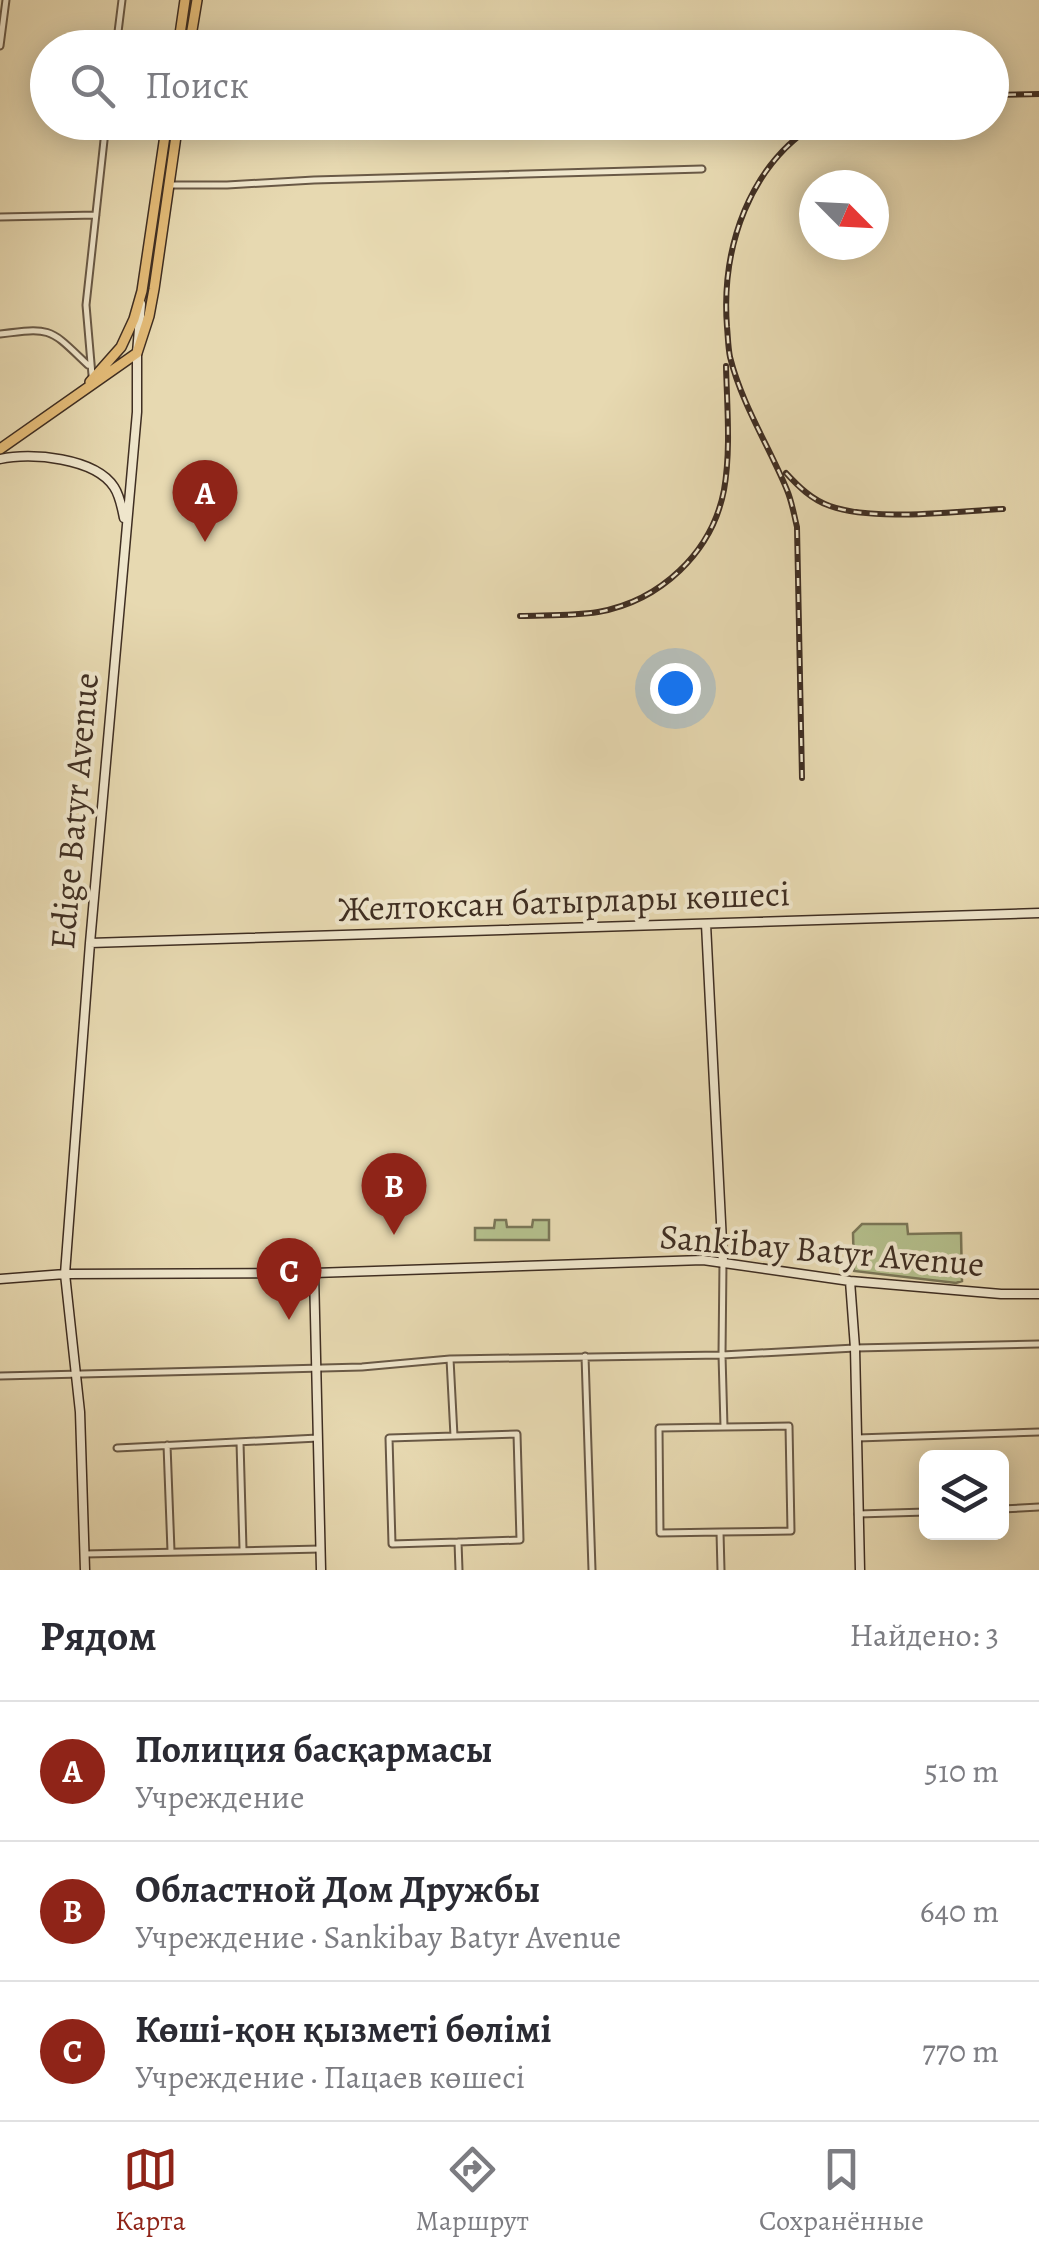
<!DOCTYPE html>
<html lang="ru">
<head>
<meta charset="utf-8">
<style>
  :root { --surface:#fff; --page:#f7f7f7; --text:#2b2b33; --muted:#7c7c81; --line:#e1e1e2; --accent:#8f2418 }
  body { margin:0; font-family:Alegreya,serif; background:var(--page); color:var(--text) }
  .controls { position:absolute; right:30px; bottom:30px; display:grid; overflow:hidden; border-radius:15px; box-shadow:0 5px 25px #0003 }
  .controls button { width:90px; height:90px; display:grid; place-items:center; padding:0; border:0; border-bottom:2px solid var(--line); background:var(--surface); color:var(--text); font:50px sans-serif }
  .compass { position:absolute; left:799px; top:170px; width:90px; height:90px; border-radius:50%; background:var(--surface); box-shadow:0 5px 25px #0003; rotate:114deg }
  .you { position:absolute; left:675px; top:688px; width:35px; height:35px; margin:-25px; border:8px solid #fff; border-radius:50%; background:#1a73e8; box-shadow:0 0 0 15px #1a73e833 }
  .badge { display:grid; place-items:center; width:65px; height:65px; border-radius:50%; background:var(--accent); color:#fff; font-size:32px; font-weight:700 }
  .pin { position:absolute; translate:-50% -82px; filter:drop-shadow(0 2px 5px #0008) }
  .pin::after { content:''; position:absolute; top:52px; width:35px; height:30px; background:inherit; clip-path:polygon(0 0,100% 0,50% 100%) }
  .list { margin:0; padding:0; list-style:none }
  h2 { display:flex; justify-content:space-between; align-items:center; height:130px; margin:0; padding:0 40px; font-size:42px }
  h2 small { font-size:32px; font-weight:400; color:var(--muted) }
  .list li { display:grid; grid-template-columns:65px 1fr auto; gap:30px; align-items:center; box-sizing:border-box; height:140px; padding:0 40px; border-top:2px solid var(--line) }
  .list b { display:block; font-size:38px; white-space:nowrap }
  .list p { margin:0; font-size:32px; white-space:nowrap; color:var(--muted) }
  .list em { font-size:32px; font-style:normal; color:var(--muted) }
  .icon { flex:none; width:55px; height:55px; fill:none; stroke:currentColor; stroke-width:2; stroke-linecap:round; stroke-linejoin:round }
  .map { position:relative; flex:none; width:1039px; height:1570px; overflow:hidden }
  .search { position:absolute; background:var(--surface); box-shadow:0 5px 25px #0003; left:30px; right:30px; top:30px; height:110px; display:flex; align-items:center; gap:25px; box-sizing:border-box; padding:0 35px; border-radius:55px; color:var(--muted); font-size:38px }
  .sheet { height:550px; background:var(--surface) }
  nav { display:flex; justify-content:space-around; align-items:center; box-sizing:border-box; height:140px; border-top:2px solid var(--line); background:var(--surface); font-size:28px; color:var(--muted) }
  nav a { display:grid; justify-items:center; gap:5px }
  nav .on { color:var(--accent) }
  .map>svg:first-child { display:block }
  .green { fill:#b4bf8c; stroke:#7a7657; stroke-width:2.5 }
  .lines { fill:none; stroke-linecap:round; stroke-linejoin:round }
  .street-casing { stroke:#695946; stroke-width:9 }
  .secondary-casing { stroke:#3f2e22; stroke-width:11 }
  .primary-casing { stroke:#3f2e22; stroke-width:12 }
  .street { stroke:#efe6cc; stroke-width:5 }
  .secondary { stroke:#efe6cc; stroke-width:8 }
  .primary { stroke:#e4bc78; stroke-width:9 }
  .rail-casing { stroke:#3f2e22; stroke-width:6 }
  .rail { stroke:#efe6cc; stroke-width:2.5; stroke-dasharray:8; stroke-linecap:butt }
  .labels { text-anchor:middle; stroke-width:8; stroke-linejoin:round; paint-order:stroke }
  .street-label { font-size:35px; fill:#3f2e22; stroke:#efe6cc }
</style>
</head>
<body>
<div class="map">
<svg width="1039" height="1570" viewBox="0 0 1039 1570">
  <rect width="100%" height="100%" fill="#e7d9b1"/>
  <filter id="stains"><feTurbulence type="fractalNoise" baseFrequency=".002" numOctaves="4"/><feColorMatrix values="0 0 0 0 .2 0 0 0 0 .09 0 0 0 0 .02 0 0 0 .5 -.17"/></filter>
  <radialGradient id="worn" r=".72"><stop offset=".6" stop-color="#630" stop-opacity="0"/><stop offset="1" stop-color="#630" stop-opacity=".3"/></radialGradient>
  <path class="green" d="M495,1220H506L507,1227H532L533,1220H549V1240H475V1228H494Z
    M862,1224H907L908,1234L961,1233L962,1281L956,1283L854,1271L853,1233Z"/>
  <g class="lines">
    <defs>
      <path id="street" d="M0,46L6,0
        M116,48L122,0
        M169,185H227L314,180L702,169
        M0,217L96,215
        M0,334C53,327 50,329 88,365
        M92,375L86,305L106,122
        M585,1356L592,1570
        M450,1359L454,1436L517,1434L520,1540L458,1542
        M0,1376L362,1367L450,1359L722,1355L855,1348L1039,1344
        M454,1436L389,1438L392,1544L458,1542L459,1570
        M857,1438L1039,1432
        M240,1442L243,1549
        M167,1445L171,1551
        M117,1448L318,1438
        M1002,1509L1039,1507
        M858,1514L926,1512
        M720,1532L791,1531L789,1426L724,1427L722,1355L723,1262
        M85,1554L321,1549
        M721,1570L720,1532L660,1533L659,1428L724,1427"/>
      <path id="secondary" d="M0,459C31,452 95,458 114,487C120,496 122,508 124,518
        M706,924L723,1262
        M90,943L1039,913
        M314,1273L321,1570
        M0,1279L65,1274L314,1273L703,1260L850,1281L1001,1294H1039
        M850,1281L855,1348L860,1570
        M85,1570L80,1412L65,1274L90,943L137,412V353L141,304"/>
      <path id="primary" d="M178,48L185,0
        M189,48L197,0
        M90,382L121,347L134,319L142,291L167,122
        M0,449L137,353L149,316L154,289L178,122"/>
    </defs>
    <use href="#street" class="street-casing"/>
    <use href="#secondary" class="secondary-casing"/>
    <use href="#primary" class="primary-casing"/>
    <use href="#street" class="street"/>
    <use href="#secondary" class="secondary"/>
    <use href="#primary" class="primary"/>
    <defs>
      <path id="rail" d="M992,95L1039,94
        M786,473C798,486 812,500 830,506C875,522 955,511 1003,509
        M520,616C546,615 573,616 598,612C660,601 712,553 724,490C731,450 727,407 726,366
        M802,778L797,527C794,515 792,502 787,490C769,446 742,405 730,357C728,347 728,337 727,327C721,248 749,164 819,122"/>
    </defs>
    <use href="#rail" class="rail-casing"/>
    <use href="#rail" class="rail"/>
  </g>
  <g class="labels">
    <g class="street-label">
      <text transform="translate(74 811) rotate(-85)" y="12">Edige Batyr Avenue</text>
      <text transform="translate(564 901) rotate(-2)" y="12">Желтоксан батырлары көшесі</text>
      <text transform="translate(822 1250) rotate(5)" y="12">Sankibay Batyr Avenue</text>
    </g>
  </g>
  <rect width="100%" height="100%" filter="url(#stains)"/>
  <rect width="100%" height="100%" fill="url(#worn)"/>
</svg>
<div class="controls">
<button><svg class="icon" aria-label="layers" viewBox="0 0 24 24"><path d="M12 4l9 5-9 5-9-5zM3 14l9 5 9-5"/></svg></button>
</div>
<svg class="compass" viewBox="-18 -18 36 36"><path d="M0-13l5 13h-10z" fill="#e53935"/><path d="M0 13l5-13h-10z" fill="#7c7c81"/></svg>
<div class="you"></div>
<div class="pin badge" style="left:205px;top:542px">A</div>
<div class="pin badge" style="left:394px;top:1235px">B</div>
<div class="pin badge" style="left:289px;top:1320px">C</div>
<div class="search"><svg class="icon" aria-label="search" viewBox="0 0 24 24"><circle cx="10" cy="10" r="6"/><path d="M15 15l6 6"/></svg>Поиск</div>
</div>
<section class="sheet">
<h2>Рядом<small>Найдено: 3</small></h2>
<ul class="list">
<li><span class="badge">A</span><div><b>Полиция басқармасы</b><p>Учреждение</p></div><em>510 m</em></li>
<li><span class="badge">B</span><div><b>Областной Дом Дружбы</b><p>Учреждение · Sankibay Batyr Avenue</p></div><em>640 m</em></li>
<li><span class="badge">C</span><div><b>Көші-қон қызметі бөлімі</b><p>Учреждение · Пацаев көшесі</p></div><em>770 m</em></li>
</ul>
</section>
<nav>
<a class="on"><svg class="icon" aria-label="map" viewBox="0 0 24 24"><path d="M3 6l6-2 6 2 6-2v14l-6 2-6-2-6 2zM9 4v14M15 6v14"/></svg>Карта</a>
<a><svg class="icon" aria-label="directions" viewBox="0 0 24 24"><path d="M12 3l9 9-9 9-9-9zM9 14v-3h6M13 9l2 2-2 2"/></svg>Маршрут</a>
<a><svg class="icon" aria-label="saved" viewBox="0 0 24 24"><path d="M7 4h10v16l-5-4-5 4z"/></svg>Сохранённые</a>
</nav>
</body>
</html>
